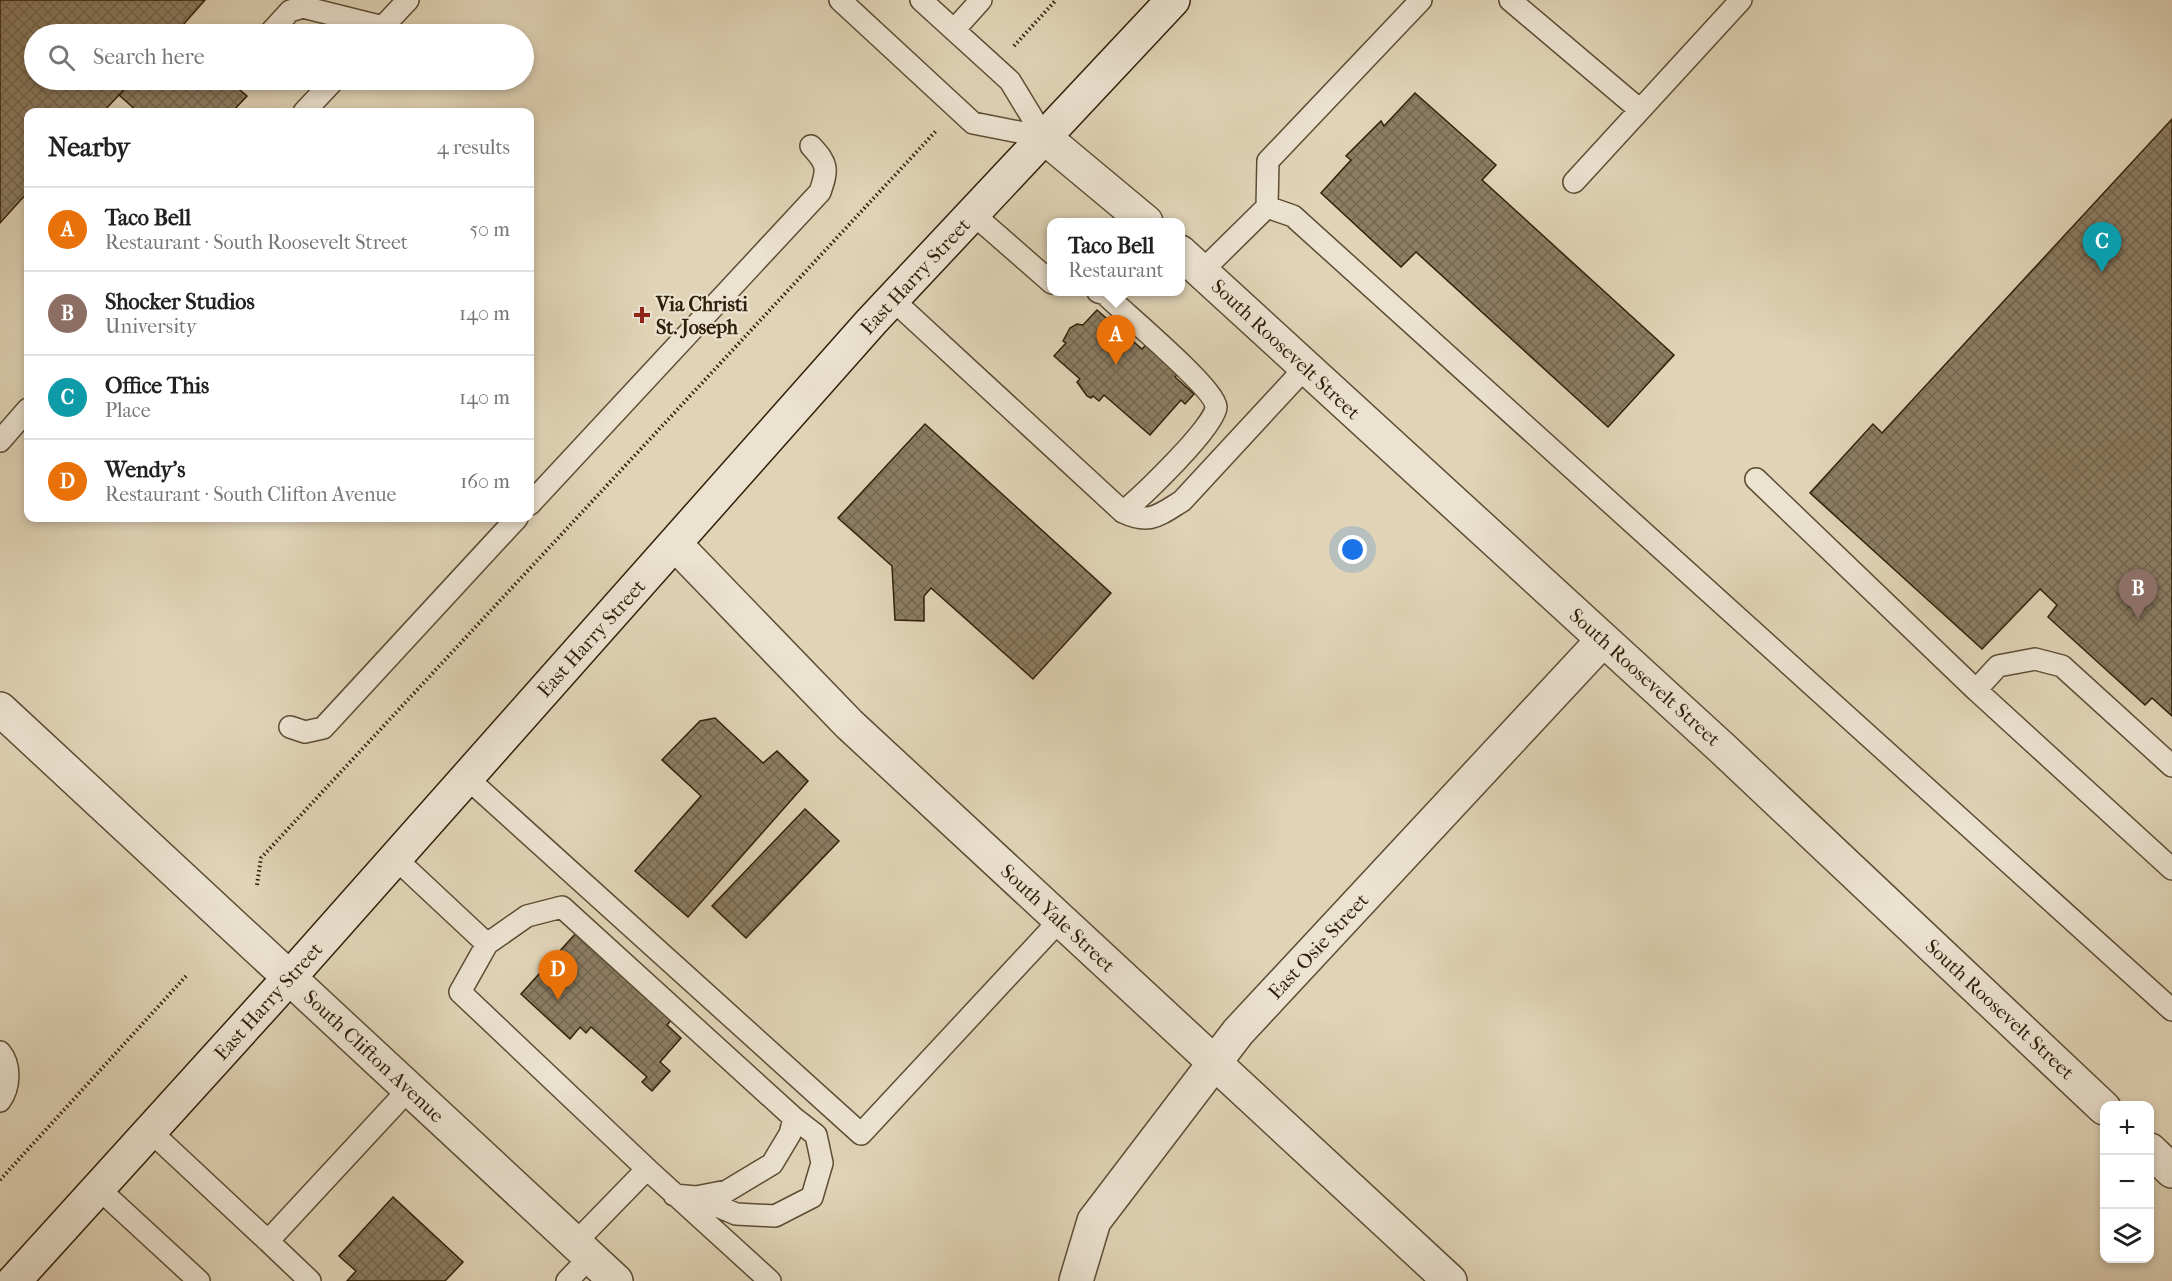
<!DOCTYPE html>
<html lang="en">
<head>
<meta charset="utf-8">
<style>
  :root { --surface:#fff; --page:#f6f6f6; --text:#222; --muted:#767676; --line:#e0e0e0; --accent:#ea580c }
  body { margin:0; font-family:"IM FELL French Canon",serif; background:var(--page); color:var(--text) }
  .controls { position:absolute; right:18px; bottom:18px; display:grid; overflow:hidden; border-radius:12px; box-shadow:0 3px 9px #0003 }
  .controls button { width:54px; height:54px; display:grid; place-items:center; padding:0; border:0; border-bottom:2px solid var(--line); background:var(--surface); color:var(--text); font:30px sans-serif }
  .you { position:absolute; left:1353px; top:550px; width:21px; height:21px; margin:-15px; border:4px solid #fff; border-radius:50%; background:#1a73e8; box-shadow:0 0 0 9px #1a73e833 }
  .badge { display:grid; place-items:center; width:39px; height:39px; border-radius:50%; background:var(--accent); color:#fff; font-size:20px; font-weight:700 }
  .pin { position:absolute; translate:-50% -50px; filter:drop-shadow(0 2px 3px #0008) }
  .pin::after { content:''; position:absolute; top:32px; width:21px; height:18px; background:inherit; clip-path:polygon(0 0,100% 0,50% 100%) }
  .popup { position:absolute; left:1047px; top:218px; width:138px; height:78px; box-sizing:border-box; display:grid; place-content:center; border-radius:12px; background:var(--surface); filter:drop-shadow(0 2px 4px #0005); font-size:20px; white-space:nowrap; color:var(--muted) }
  .popup b { font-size:22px; color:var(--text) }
  .popup::after { content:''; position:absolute; left:50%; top:100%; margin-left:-12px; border:12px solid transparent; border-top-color:var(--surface) }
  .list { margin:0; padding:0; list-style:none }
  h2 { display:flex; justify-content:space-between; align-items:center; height:78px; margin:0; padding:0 24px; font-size:26px }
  h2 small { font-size:20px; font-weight:400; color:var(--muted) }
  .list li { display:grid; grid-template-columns:39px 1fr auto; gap:18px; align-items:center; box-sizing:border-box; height:84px; padding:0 24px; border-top:2px solid var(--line) }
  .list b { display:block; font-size:22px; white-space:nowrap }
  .list p { margin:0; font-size:20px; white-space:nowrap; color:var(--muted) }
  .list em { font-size:20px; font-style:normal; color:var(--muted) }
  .icon { flex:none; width:33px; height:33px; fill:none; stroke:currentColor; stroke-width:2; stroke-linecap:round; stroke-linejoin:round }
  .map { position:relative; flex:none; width:2172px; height:1281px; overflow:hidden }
  .search { position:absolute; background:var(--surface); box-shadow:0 3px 9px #0003; left:24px; top:24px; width:510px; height:66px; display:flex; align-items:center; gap:15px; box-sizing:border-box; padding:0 21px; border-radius:33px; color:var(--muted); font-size:22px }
  .panel { position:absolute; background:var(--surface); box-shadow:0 3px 9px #0003; left:24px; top:108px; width:510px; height:414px; border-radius:12px }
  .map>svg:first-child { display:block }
  .building { fill:url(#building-cross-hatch); stroke:#312009; stroke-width:1.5 }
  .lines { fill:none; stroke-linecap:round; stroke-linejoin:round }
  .lane-casing { stroke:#5d4d34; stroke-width:24 }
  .street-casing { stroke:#5d4d34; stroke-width:36 }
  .secondary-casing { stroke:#312009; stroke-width:36 }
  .path { stroke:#312009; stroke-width:4; stroke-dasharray:1.5 3; stroke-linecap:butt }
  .lane { stroke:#ebe2d0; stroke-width:21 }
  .street { stroke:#ebe2d0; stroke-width:33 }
  .secondary { stroke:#ebe2d0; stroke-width:33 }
  .poi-dot { fill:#8f2418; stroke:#ebe2d0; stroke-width:2 }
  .labels { text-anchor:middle; stroke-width:4.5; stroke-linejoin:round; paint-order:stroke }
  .street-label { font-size:20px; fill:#312009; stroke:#ebe2d0 }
  .poi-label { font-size:20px; font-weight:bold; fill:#312009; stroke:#ebe2d0; text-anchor:start }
</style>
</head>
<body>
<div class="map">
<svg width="2172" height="1281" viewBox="0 0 2172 1281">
  <defs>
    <pattern id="building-cross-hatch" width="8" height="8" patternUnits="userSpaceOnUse" patternTransform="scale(1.5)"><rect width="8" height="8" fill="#8c7d63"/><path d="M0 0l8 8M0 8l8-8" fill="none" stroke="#736650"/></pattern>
  </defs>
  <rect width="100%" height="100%" fill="#e0d3b6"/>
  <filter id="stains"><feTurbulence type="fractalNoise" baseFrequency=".00333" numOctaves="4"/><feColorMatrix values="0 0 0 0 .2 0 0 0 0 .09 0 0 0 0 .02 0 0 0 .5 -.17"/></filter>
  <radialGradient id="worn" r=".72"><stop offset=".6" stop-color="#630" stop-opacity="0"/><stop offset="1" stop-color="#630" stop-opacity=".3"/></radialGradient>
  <path class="building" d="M0,0H205L175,34H34V80H133L103,112H28V192L0,223Z
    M133,80H228L247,96L232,112H138L119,95Z
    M1415,93L1496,165L1482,180L1674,355L1608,427L1416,252L1401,267L1321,193L1351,160L1346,156L1381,121L1384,126Z
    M2172,119V716L2152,698L2145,705L2048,617L2057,605L2040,589L1982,649L1810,493L1873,424L1882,433Z
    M1097,310L1142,349L1146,345L1178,374L1175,377L1194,394L1185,404L1181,400L1150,435L1104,395L1099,401L1093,396L1091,398L1087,396L1077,382L1080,379L1054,356L1066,343L1063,341L1070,328L1077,324L1083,325Z
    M925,424L1111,593L1033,679L931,588L924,596V621L895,620L892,566L838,518Z
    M715,718L763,763L777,751L808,781L688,917L635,871L701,796L662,760L700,721Z
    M805,809L839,841L746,938L712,906Z
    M576,933L672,1019L667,1025L681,1038L660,1062L670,1071L652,1091L642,1082L647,1077L591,1027L586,1033L580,1027L570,1039L521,994Z
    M393,1197L463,1262L445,1281H347L356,1271L339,1256Z"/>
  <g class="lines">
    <defs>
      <path id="lane" d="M840,0L973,123L1044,137
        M921,0L1010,81L1044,137
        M1510,0L1640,110
        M954,30L981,0
        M269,34L290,11L303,7L383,27
        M376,34L408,0
        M304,112L334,80
        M1574,182L1741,0
        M1267,207L1293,216L2172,1010
        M973,214L1052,283
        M1202,271L1267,207L1268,161L1421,0
        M1098,292L1105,294C1123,312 1215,388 1216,407C1216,426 1140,498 1123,512
        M892,299L1123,512C1150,525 1159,515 1182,501L1306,367
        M0,441L28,409
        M1756,479L1976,690L1998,666L2035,659L2062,666L2172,766
        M530,504L820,192C828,169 828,164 811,146
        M1976,690L2172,869
        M290,727L305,732L323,728L517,518
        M467,778L861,1134L1060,920
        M395,858L487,944L460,992L647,1169L575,1243
        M487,944L527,916L562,907L794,1118L790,1134L772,1164L727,1191L696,1197L674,1195
        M0,1052C11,1065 10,1087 0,1101
        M150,1131L268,1241L409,1089
        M647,1169L770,1281
        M98,1188L199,1281
        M696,1197L736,1214L775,1216L812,1197L822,1163L816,1135L794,1118
        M268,1241L310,1281
        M567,1281L590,1257"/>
      <path id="street" d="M1044,137L1146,222
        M1180,252L1723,749L2104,1108
        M676,545L849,724L1450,1281
        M0,709L616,1281
        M2150,1150L2172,1171
        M1076,1281L1094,1221L1238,1032L1603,640"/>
      <path id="secondary" d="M14,1281L289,978L871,322L1173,0"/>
    </defs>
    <use href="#lane" class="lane-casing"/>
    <use href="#street" class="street-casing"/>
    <use href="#secondary" class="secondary-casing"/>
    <path class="path" d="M1014,46L1056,0
      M257,885L261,858L936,131
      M0,1180L187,975"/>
    <use href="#lane" class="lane"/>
    <use href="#street" class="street"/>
    <use href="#secondary" class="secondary"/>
  </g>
  <path class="poi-dot" d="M639 306h6v6h6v6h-6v6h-6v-6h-6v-6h6z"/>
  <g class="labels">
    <g class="street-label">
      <text transform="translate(915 276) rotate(-47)" y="7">East Harry Street</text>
      <text transform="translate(1286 349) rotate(43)" y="7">South Roosevelt Street</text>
      <text transform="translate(591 638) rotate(-48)" y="7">East Harry Street</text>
      <text transform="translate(1645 677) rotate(42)" y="7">South Roosevelt Street</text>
      <text transform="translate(1058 918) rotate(43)" y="7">South Yale Street</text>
      <text transform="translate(1318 946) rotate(-47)" y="7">East Osie Street</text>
      <text transform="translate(268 1001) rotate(-48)" y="7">East Harry Street</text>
      <text transform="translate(2000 1009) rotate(43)" y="7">South Roosevelt Street</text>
      <text transform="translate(374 1056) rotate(43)" y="7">South Clifton Avenue</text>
    </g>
    <g class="poi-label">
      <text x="656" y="311">Via Christi<tspan x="656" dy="23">St. Joseph</tspan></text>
    </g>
  </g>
  <rect width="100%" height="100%" filter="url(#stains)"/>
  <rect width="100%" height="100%" fill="url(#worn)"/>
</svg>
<div class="controls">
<button>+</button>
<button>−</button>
<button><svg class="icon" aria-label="layers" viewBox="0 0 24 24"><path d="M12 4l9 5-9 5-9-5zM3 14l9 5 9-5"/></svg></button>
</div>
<div class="you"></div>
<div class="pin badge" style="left:1116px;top:365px;background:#e8710a">A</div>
<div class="popup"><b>Taco Bell</b>Restaurant</div>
<div class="pin badge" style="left:2138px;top:619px;background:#8d6e63">B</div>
<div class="pin badge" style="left:2102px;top:272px;background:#0f9aa8">C</div>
<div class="pin badge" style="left:558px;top:1000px;background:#e8710a">D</div>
<div class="search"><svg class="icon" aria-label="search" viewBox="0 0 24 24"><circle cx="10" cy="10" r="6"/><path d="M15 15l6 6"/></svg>Search here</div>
<section class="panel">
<h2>Nearby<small>4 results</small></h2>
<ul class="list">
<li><span class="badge" style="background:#e8710a">A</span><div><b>Taco Bell</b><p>Restaurant · South Roosevelt Street</p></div><em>50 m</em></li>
<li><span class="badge" style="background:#8d6e63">B</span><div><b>Shocker Studios</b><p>University</p></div><em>140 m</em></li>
<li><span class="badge" style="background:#0f9aa8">C</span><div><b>Office This</b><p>Place</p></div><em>140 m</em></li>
<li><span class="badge" style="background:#e8710a">D</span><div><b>Wendy's</b><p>Restaurant · South Clifton Avenue</p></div><em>160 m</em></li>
</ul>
</section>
</div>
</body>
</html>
